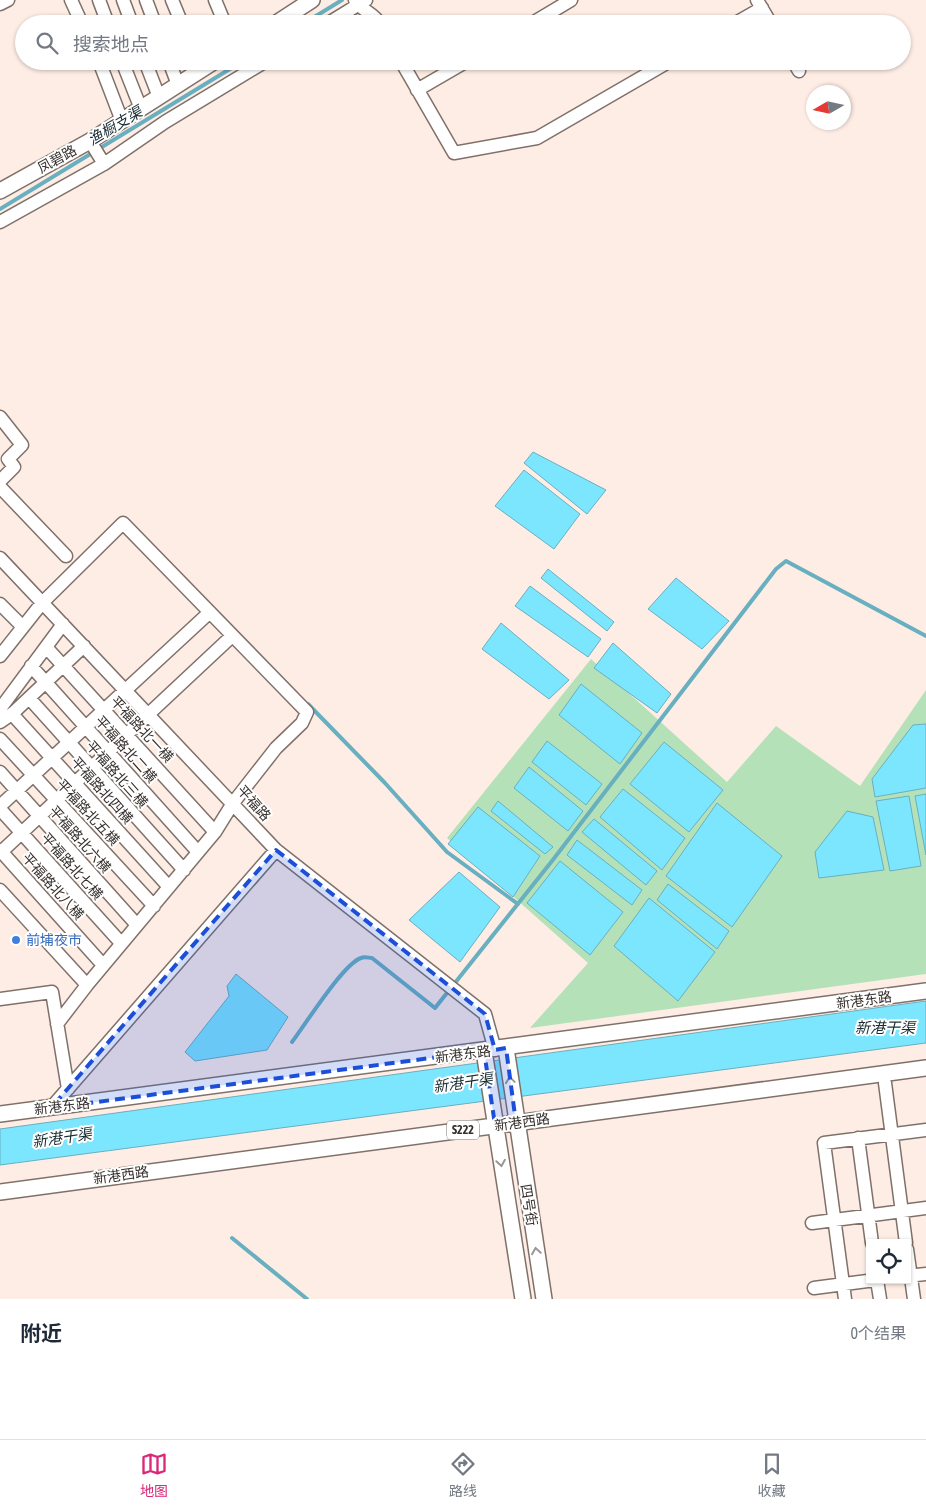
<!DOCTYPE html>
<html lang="zh">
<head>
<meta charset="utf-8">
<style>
  :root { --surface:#fff; --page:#f2f2f3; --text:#1f2937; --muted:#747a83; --line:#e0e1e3; --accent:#db2777 }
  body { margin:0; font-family:"Asap Condensed","Noto Sans SC",sans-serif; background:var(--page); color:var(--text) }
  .controls { position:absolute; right:15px; bottom:15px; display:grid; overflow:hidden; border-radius:0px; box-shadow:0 1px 4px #0004 }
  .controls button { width:45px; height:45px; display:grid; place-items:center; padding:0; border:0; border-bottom:1px solid var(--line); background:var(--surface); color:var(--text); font:25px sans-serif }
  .compass { position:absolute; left:806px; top:85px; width:45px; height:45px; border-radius:50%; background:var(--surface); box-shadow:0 1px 4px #0004; rotate:261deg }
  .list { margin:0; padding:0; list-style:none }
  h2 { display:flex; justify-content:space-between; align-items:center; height:65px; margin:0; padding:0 20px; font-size:21px }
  h2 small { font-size:16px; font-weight:400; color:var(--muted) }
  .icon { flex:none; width:28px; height:28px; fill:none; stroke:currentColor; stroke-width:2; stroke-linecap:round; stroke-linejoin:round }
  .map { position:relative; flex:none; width:926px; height:1299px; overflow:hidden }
  .search { position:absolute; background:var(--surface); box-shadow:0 1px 4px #0004; left:15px; right:15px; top:15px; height:55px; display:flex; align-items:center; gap:12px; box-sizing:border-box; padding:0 18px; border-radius:28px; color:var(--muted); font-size:19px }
  .sheet { height:140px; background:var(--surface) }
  nav { display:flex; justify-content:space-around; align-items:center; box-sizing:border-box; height:70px; border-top:1px solid var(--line); background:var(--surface); font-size:14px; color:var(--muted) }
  nav a { display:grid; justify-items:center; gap:2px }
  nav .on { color:var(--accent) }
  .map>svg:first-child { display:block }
  .green { fill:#b5e1b9 }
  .water { fill:#7de6ff; stroke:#68afc0 }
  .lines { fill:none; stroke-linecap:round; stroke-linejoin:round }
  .stream { stroke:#68afc0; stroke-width:4 }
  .minor-casing { stroke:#7f7169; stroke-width:15 }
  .major-casing { stroke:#7f7169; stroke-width:18 }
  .minor { stroke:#fff; stroke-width:12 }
  .major { stroke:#fff; stroke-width:15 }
  .oneway { stroke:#9a9896 }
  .marked { fill:#1d4ed8; fill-opacity:0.2; stroke:#1d4ed8; stroke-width:4; stroke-dasharray:10 6; stroke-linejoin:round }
  .shop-dot { fill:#3f7fe0; stroke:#fff; stroke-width:2 }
  .labels { text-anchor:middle; stroke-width:4; stroke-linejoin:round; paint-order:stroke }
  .shield { fill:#fff; stroke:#726e6c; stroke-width:1 }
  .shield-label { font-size:12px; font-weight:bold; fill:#36302d }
  .street-label { font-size:14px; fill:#36302d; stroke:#fff }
  .shop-label { font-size:14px; fill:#366cbe; stroke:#fff; text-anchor:start }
  .water-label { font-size:15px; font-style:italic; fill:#192d32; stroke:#fff }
</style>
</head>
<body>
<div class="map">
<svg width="926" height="1299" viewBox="0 0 926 1299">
  <rect width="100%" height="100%" fill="#feede5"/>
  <path class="green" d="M591,659L727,782L776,726L860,786L926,690V974L530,1028L588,963L447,838Z"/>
  <path class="water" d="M533,452L606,490L587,514L524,463Z
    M524,470L580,514L554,549L495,506Z
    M548,569L614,622L607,631L541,578Z
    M676,578L729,621L702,649L648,609Z
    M530,586L601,639L588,657L515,606Z
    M501,623L569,680L549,699L482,649Z
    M613,643L671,694L657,713L594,668Z
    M581,684L642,733L620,764L559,715Z
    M926,724V788L875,797L872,779L913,725Z
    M547,741L602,784L586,805L532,762Z
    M664,742L723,790L689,832L630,784Z
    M529,767L583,811L568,831L514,788Z
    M623,789L685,838L662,870L600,817Z
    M926,794V855L915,796Z
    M909,796L921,866L890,871L876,801Z
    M498,801L553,847L545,854L491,811Z
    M717,803L782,856L732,927L666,876Z
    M478,807L540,856L513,897L448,844Z
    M847,811L873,817L884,870L819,878L815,852Z
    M594,819L657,871L646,885L582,832Z
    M577,840L642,890L632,905L567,855Z
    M560,861L623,912L590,955L527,903Z
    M459,872L500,907L460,962L409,920Z
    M668,884L729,931L717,949L657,900Z
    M649,898L715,952L678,1001L614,946Z
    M236,974L288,1017L267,1050L195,1061L185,1052L229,996L227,986Z
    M926,1001V1043L0,1165V1129Z"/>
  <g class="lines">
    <path class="stream" d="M303,24L342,0
      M0,209L243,61
      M308,704L385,783L447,852L518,904
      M292,1042C305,1025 343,964 361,958C364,956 369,958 372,958L435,1008L552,861L776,569L786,561L926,636
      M232,1238L307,1299"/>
    <defs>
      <path id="minor" d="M71,0L82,24
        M99,0L108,24
        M123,0L132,24
        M146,0L155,24
        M172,0L182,24
        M215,0L225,24
        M355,0C361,11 373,12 380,24
        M757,0L771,24
        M0,4L8,0
        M327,24L366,0
        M531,24L571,0
        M734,24L762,8
        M99,61L122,121
        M122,61L141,109
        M145,61L159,97
        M169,61L178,85
        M401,61L454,153L537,138L670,61
        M793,61L799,71
        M417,90L467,61
        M90,141L104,164
        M0,222L104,164L165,122L266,61
        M0,417L22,445L8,459L14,467L0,481
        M0,487L66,556
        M0,558L276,850L485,1014L495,1050
        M0,604L23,627
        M46,647L215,832
        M0,656L42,603L123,523L307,712L302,723L276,748L233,803L215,832L87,985
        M31,666L198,852
        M29,698L184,870
        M0,709L63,624
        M12,714L169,887
        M0,722L13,713L84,646
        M0,739L154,906
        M0,772L137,925
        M0,806L210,612
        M0,809L121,943
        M0,850L103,965
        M0,853L232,636
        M0,890L87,985L57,1024
        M0,999L52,992L68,1089
        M885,1083L906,1243
        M51,1108L276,850
        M858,1138L872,1243
        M812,1223L926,1208
        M907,1249L914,1299
        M907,1276L926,1274
        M877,1280L880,1299
        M814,1288L875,1280
        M845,1299L824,1143L926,1130"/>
      <path id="major" d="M275,24L312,0
        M0,191L90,141L215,61
        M506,1048L544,1299
        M484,1051L523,1299
        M0,1114L926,991
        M0,1192L926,1068"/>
    </defs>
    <use href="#minor" class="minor-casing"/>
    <use href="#major" class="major-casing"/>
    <use href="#minor" class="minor"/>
    <use href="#major" class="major"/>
  </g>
  <defs><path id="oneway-chevron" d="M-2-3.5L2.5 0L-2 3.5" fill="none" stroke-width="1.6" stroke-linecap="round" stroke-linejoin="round" transform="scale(1.25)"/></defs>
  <g class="oneway">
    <use href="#oneway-chevron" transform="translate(510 1080) rotate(-98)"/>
    <use href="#oneway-chevron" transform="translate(501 1163) rotate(81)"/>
    <use href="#oneway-chevron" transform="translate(536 1251) rotate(-99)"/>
  </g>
  <path class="marked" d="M276,850L485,1014L495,1050L506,1048L516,1123L495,1125L484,1051L51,1108Z"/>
  <circle class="shop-dot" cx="16" cy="940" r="5"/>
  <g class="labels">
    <rect class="shield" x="447" y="1120.5" width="32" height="19" rx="4"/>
    <g class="shield-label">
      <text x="463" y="1134">S222</text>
    </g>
    <g class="street-label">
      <text transform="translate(57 159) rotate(-29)" y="5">凤碧路</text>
      <text transform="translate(142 729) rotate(47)" y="5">平福路北一横</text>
      <text transform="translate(126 749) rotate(48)" y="5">平福路北二横</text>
      <text transform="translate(117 774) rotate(48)" y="5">平福路北三横</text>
      <text transform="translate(102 790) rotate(48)" y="5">平福路北四横</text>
      <text transform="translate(254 803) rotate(48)" y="5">平福路</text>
      <text transform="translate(88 812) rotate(47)" y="5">平福路北五横</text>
      <text transform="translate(80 839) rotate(48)" y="5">平福路北六横</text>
      <text transform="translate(72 866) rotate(48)" y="5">平福路北七横</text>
      <text transform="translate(53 886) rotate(48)" y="5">平福路北八横</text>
      <text transform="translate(864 1000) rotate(-8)" y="5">新港东路</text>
      <text transform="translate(463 1054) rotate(-7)" y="5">新港东路</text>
      <text transform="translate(62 1106) rotate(-7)" y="5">新港东路</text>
      <text transform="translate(522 1122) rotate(-8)" y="5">新港西路</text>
      <text transform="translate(121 1175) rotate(-8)" y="5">新港西路</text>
      <text transform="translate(529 1205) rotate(81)" y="5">四号街</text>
    </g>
    <g class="shop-label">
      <text x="26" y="945">前埔夜市</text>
    </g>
    <g class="water-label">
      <text transform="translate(115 126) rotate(-31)" y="5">渔橱支渠</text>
      <text x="885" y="1033">新港干渠</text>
      <text transform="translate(463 1083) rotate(-8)" y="5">新港干渠</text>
      <text transform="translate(62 1138) rotate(-8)" y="5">新港干渠</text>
    </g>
  </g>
</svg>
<div class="controls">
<button><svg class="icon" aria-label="locate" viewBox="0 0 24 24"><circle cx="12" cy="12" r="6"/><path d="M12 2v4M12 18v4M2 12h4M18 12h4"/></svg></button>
</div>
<svg class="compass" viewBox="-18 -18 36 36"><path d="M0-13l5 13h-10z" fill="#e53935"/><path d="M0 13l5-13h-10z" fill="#747a83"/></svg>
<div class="search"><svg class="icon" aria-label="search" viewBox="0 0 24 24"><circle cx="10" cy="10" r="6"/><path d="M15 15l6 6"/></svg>搜索地点</div>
</div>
<section class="sheet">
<h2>附近<small>0个结果</small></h2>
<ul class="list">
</ul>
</section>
<nav>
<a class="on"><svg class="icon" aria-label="map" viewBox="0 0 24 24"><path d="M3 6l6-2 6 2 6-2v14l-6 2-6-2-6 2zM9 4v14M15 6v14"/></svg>地图</a>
<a><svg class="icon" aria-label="directions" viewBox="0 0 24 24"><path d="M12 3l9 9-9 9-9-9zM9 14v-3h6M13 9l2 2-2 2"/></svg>路线</a>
<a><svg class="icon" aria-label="saved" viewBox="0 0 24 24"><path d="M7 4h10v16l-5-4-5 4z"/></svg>收藏</a>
</nav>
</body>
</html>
